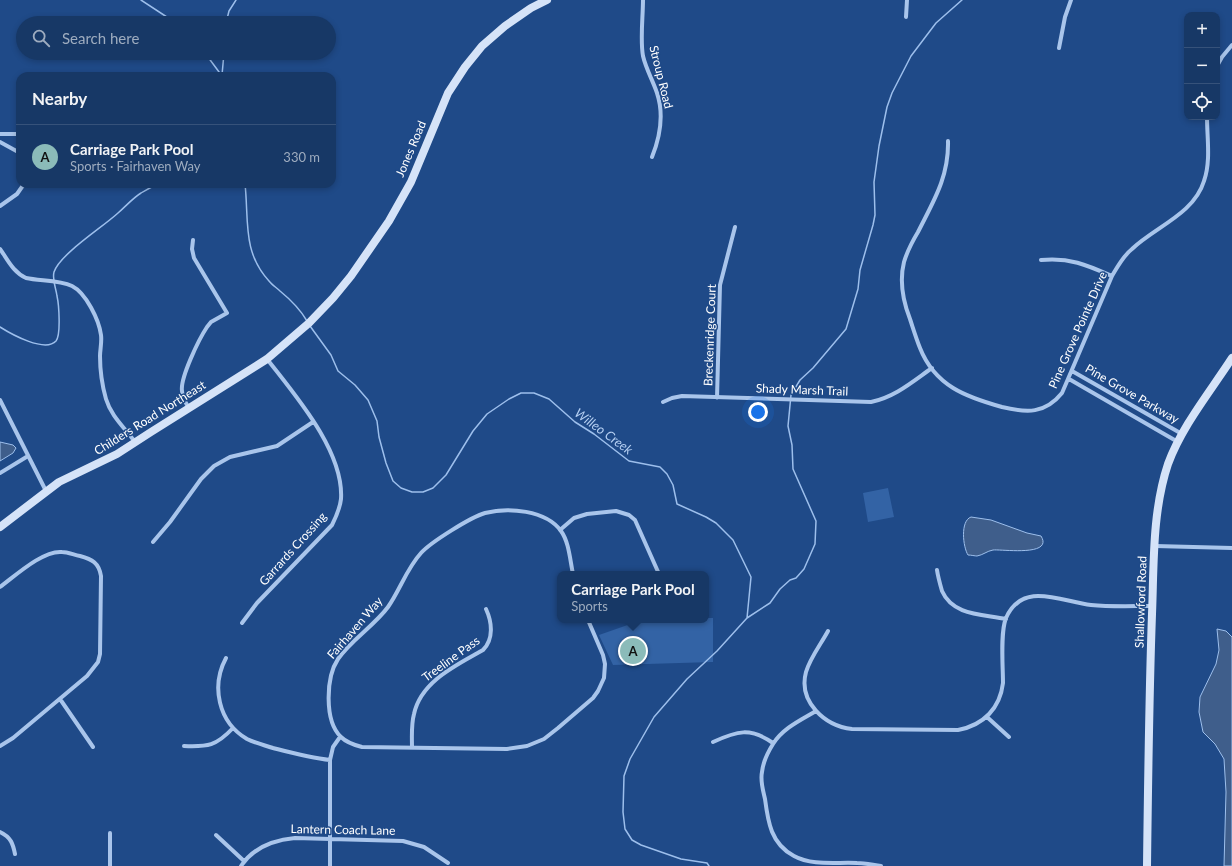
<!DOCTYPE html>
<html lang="en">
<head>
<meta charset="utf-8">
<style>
  :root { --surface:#173866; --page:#24436f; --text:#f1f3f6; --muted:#9eacbf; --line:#36527a; --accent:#8bbbb9 }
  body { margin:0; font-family:Lato,sans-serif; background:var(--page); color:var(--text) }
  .controls { position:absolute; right:12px; top:12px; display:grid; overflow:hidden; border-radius:8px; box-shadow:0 2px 6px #0003 }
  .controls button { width:36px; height:36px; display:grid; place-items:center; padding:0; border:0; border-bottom:1px solid var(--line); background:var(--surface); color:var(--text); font:20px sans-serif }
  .you { position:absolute; left:758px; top:412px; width:14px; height:14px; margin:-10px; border:3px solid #fff; border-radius:50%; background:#1a73e8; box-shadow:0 0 0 6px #1a73e833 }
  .badge { display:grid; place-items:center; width:26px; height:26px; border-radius:50%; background:var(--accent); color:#111; font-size:13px; font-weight:700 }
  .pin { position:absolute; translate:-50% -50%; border:2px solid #fff; box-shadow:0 1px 4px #0006 }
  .popup { position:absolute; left:557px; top:571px; width:152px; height:52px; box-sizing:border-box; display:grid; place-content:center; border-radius:8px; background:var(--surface); filter:drop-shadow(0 1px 3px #0005); font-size:13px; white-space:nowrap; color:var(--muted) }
  .popup b { font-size:15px; color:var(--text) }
  .popup::after { content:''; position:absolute; left:50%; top:100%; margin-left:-8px; border:8px solid transparent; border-top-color:var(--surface) }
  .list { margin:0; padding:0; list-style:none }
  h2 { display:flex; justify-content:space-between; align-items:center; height:52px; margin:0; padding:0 16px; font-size:17px }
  h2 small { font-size:13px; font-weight:400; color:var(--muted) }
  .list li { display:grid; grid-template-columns:26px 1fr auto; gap:12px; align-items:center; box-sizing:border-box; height:64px; padding:0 16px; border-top:1px solid var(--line) }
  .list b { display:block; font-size:15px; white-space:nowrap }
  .list p { margin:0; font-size:13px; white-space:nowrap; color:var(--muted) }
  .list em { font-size:13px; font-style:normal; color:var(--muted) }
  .icon { flex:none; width:22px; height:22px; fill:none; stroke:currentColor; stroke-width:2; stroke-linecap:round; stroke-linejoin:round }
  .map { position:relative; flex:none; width:1232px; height:866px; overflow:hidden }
  .search { position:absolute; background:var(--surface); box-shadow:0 2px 6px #0003; left:16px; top:16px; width:320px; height:44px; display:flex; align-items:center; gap:10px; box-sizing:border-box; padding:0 14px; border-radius:22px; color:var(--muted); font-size:15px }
  .panel { position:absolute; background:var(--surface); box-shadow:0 2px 6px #0003; left:16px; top:72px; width:320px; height:116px; border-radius:12px }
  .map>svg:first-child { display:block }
  .green { fill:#3363a5 }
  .water { fill:#3f5e8b; stroke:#9dbfec }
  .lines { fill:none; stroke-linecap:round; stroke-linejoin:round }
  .stream { stroke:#9dbfec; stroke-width:1.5 }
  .street { stroke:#a9c5eb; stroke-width:4 }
  .secondary { stroke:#d5e3f8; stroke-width:8 }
  .labels { text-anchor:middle; stroke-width:3; stroke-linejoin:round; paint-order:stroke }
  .street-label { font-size:12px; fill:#fff; stroke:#1f4a88 }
  .water-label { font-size:13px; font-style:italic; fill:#b5cff2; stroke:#1f4a88 }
</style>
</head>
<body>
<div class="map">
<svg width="1232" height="866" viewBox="0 0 1232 866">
  <rect width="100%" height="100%" fill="#1f4a88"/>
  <path class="green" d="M888,488L894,517L868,522L863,493Z
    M706,618H713V662L613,665L599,635L639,621L706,620Z"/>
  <path class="water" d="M0,442L13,445L16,448L13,453L0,461Z
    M971,517L991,520L1027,533L1041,536C1054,557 1001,549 993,550C987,551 983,555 977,556C975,556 971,555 968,555C963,547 960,521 971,517Z
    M1217,629L1226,631L1232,637V866H1224L1226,792L1224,759L1215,744L1203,732L1199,712L1200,697L1216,664L1219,650Z"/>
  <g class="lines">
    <path class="stream" d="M141,0L176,23
      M226,23L229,11L236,0
      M205,53L222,76
      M222,75L224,53
      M245,184C249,219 242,252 269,281C272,285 277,288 280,291C291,300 300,309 307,321
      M310,326L331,355L338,371L355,385L368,400L377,421L379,437L386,463L393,481L401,488L412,492H423L433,488L446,475L473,431L487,414L509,399L521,393H534L549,399L575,422L594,434L629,461L660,467L667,474L673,485L677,504L706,517L716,523L733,540L751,577L747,618L717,651L687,679L654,717L630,759L624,776L623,812L625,829L632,840L641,845L681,859L707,863L709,866
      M0,327C11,334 45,353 56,341C61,335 59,305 57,296C56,288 52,280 54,272C60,254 103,227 118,213C126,206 133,198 141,193C147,189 153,186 160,184
      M747,618L770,603L780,589L790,580L796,578L804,569L815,544L816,521L793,469L792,445L788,426L791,395L800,380L813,368L846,329L858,289L860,270L873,225L875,215L874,182L879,146L887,107L892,93L911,56L936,23L962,0"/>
    <path class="street" d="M643,0C643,17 640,40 643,56C646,69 653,81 657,93C664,114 660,137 652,157
      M906,17L907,0
      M1059,48L1065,17L1071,0
      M1217,66L1222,57L1232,45
      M0,134H20
      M948,141C949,177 933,202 918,232C912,242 907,252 904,262C899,282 903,301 910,319C913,328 916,338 920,348C935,386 966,397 1002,407C1027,413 1045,414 1062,393L1112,276C1118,266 1123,256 1132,249C1155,227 1194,214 1204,181C1211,161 1207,138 1207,117
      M0,142L20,153
      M0,206L17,194L24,184
      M0,249C8,260 13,272 26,278C40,281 59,280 72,286C86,293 99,320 101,335C102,342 100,350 100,356C100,371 102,385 106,399C111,416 125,428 135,442
      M1041,260C1069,257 1087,265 1112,276
      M1072,371L1182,434
      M1069,379L1178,442
      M717,398L720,285L735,227
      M0,400L46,491
      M663,402L672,398L682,396L871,402C895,397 912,382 932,368
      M189,408C185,402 182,397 182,391C180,378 199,339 207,327L211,322L227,313L194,258L192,249L193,240
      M0,473L28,456
      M560,530L574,518L587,514L616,511L629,515L635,520L659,574
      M153,542L170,522L201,479L214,466L230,457L277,446L313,422
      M1155,546L1232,548
      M937,570C938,577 940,584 942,591C953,616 983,614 1006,619
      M573,574C570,560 569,542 561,531C546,510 508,507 485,513C471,517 431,542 421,553C407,568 400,590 388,607C374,626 351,640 338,659C326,677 324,721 341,737C346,742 354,745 362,747L507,749L527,746L544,739L558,728L593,698L598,691L604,678L605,664L603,655L588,620
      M0,587C15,576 43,550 62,552C68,552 74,555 80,556C92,559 99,563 101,576L100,654L98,662L87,676L13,738L0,746
      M242,623L257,603L332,525C336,517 340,508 341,499C344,451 295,395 267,359
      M828,631C821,644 810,658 806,672C798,702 825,726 852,729L958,730C984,725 1000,708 1003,683C1003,666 1000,633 1006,618C1023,580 1062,602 1091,605C1111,607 1132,606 1152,606
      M226,658C211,686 218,722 247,739C255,743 264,745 273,748C292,753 310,758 330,760
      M60,699L93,747
      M816,711C801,720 783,728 773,744C768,752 763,762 762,772C760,781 763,790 765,799C768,822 771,844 794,856C812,866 836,862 857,863C865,863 873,865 881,866
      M987,717L1009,737
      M713,742C737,731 750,727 773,743
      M184,746C208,747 216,746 233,728
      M412,748C412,737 411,725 414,714C421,681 457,665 483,650C494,639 492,622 486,609
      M0,832C11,837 13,844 15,854
      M216,835L244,861
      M110,866V833
      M241,866C253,848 274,840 295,838L403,841L424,847L448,863
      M330,866V760L333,747L340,737"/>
    <path class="secondary" d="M0,527L59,482L117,454L151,432L267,359L309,323L333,298L351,276L389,221L411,182L448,93L465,67L482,46L505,26L531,8L547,0
      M1147,866C1148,782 1149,698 1152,614C1154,565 1152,512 1168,464C1182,426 1210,392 1232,358"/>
  </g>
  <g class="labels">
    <g class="street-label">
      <text transform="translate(661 77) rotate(76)" y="4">Stroup Road</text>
      <text transform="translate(411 149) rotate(-67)" y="4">Jones Road</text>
      <text transform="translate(1078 330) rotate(-66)" y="4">Pine Grove Pointe Drive</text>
      <text transform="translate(710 335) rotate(-88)" y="4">Breckenridge Court</text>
      <text transform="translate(802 390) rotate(2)" y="4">Shady Marsh Trail</text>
      <text transform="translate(1132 394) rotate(30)" y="4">Pine Grove Parkway</text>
      <text transform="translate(150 418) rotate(-32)" y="4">Childers Road Northeast</text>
      <text transform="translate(293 549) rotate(-48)" y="4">Garrards Crossing</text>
      <text transform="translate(1141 602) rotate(-88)" y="4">Shallowford Road</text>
      <text transform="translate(355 628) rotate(-49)" y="4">Fairhaven Way</text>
      <text transform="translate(451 659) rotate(-36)" y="4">Treeline Pass</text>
      <text transform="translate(343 830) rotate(1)" y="4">Lantern Coach Lane</text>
    </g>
    <g class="water-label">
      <text transform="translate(604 431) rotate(36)" y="5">Willeo Creek</text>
    </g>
  </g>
</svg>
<div class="controls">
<button>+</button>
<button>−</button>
<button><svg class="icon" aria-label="locate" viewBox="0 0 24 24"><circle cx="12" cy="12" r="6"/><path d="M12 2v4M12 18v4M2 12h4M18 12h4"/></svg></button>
</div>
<div class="you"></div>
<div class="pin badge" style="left:633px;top:651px">A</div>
<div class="popup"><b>Carriage Park Pool</b>Sports</div>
<div class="search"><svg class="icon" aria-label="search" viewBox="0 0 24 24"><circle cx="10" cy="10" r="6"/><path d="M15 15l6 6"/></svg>Search here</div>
<section class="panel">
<h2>Nearby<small></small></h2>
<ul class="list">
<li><span class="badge">A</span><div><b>Carriage Park Pool</b><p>Sports · Fairhaven Way</p></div><em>330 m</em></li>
</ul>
</section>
</div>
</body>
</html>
